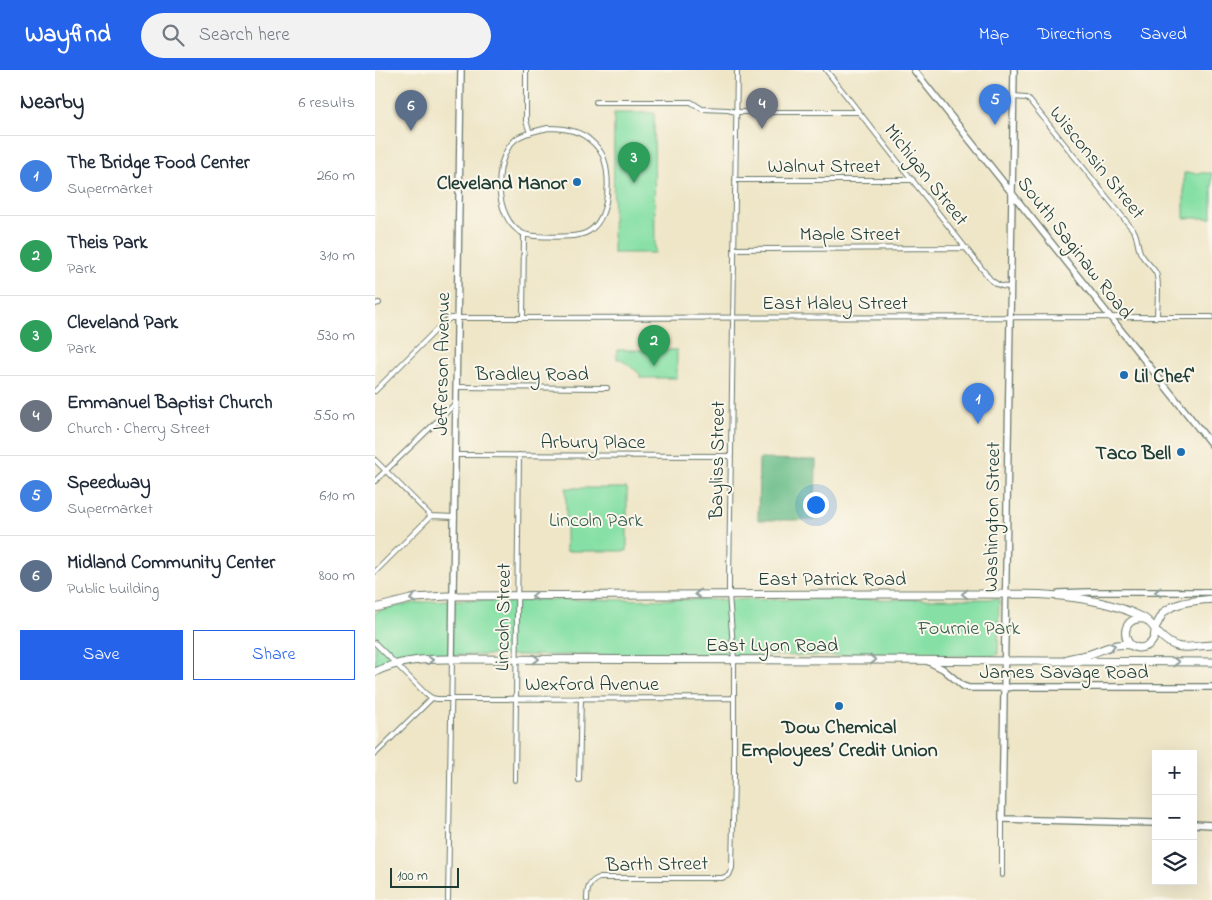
<!DOCTYPE html>
<html lang="en">
<head>
<meta charset="utf-8">
<style>
  :root { --surface:#fff; --page:#f2f2f3; --text:#1f2937; --muted:#747a83; --line:#e0e1e3; --accent:#2563eb }
  body { margin:0; font-family:"Indie Flower",sans-serif; background:var(--page); color:var(--text) }
  .controls { position:absolute; right:15px; bottom:15px; display:grid; overflow:hidden; border-radius:0px; box-shadow:0 5px 20px #0002 }
  .controls button { width:45px; height:45px; display:grid; place-items:center; padding:0; border:0; border-bottom:1px solid var(--line); background:var(--surface); color:var(--text); font:25px sans-serif }
  .scale { position:absolute; left:15px; bottom:12px; width:69px; box-sizing:border-box; padding-left:5px; border:2px solid #1f3d34; border-top:0; font-size:14px; line-height:18px; white-space:nowrap; color:#1f3d34; -webkit-text-stroke:4px #fbf7ec; paint-order:stroke }
  .you { position:absolute; left:440px; top:434px; width:18px; height:18px; margin:-12px; border:4px solid #fff; border-radius:50%; background:#1a73e8; box-shadow:0 0 0 8px #1a73e833 }
  .badge { display:grid; place-items:center; width:32px; height:32px; border-radius:50%; background:var(--accent); color:#fff; font-size:16px; font-weight:700 }
  .pin { position:absolute; translate:-50% -41px; filter:drop-shadow(0 1px 2px #0008) }
  .pin::after { content:''; position:absolute; top:26px; width:18px; height:15px; background:inherit; clip-path:polygon(0 0,100% 0,50% 100%) }
  .list { margin:0; padding:0; list-style:none }
  h2 { display:flex; justify-content:space-between; align-items:center; height:65px; margin:0; padding:0 20px; font-size:21px }
  h2 small { font-size:16px; font-weight:400; color:var(--muted) }
  .list li { display:grid; grid-template-columns:32px 1fr auto; gap:15px; align-items:center; box-sizing:border-box; height:80px; padding:0 20px; border-top:1px solid var(--line) }
  .list b { display:block; font-size:19px; white-space:nowrap }
  .list p { margin:0; font-size:16px; white-space:nowrap; color:var(--muted) }
  .list em { font-size:16px; font-style:normal; color:var(--muted) }
  .actions { display:flex; gap:10px; padding:15px 20px }
  .actions a { flex:1; padding:11px 0; border:1px solid var(--accent); border-radius:0px; text-align:center; font-size:18px; color:var(--accent) }
  .actions .main { background:var(--accent); color:#fff }
  .icon { flex:none; width:28px; height:28px; fill:none; stroke:currentColor; stroke-width:2; stroke-linecap:round; stroke-linejoin:round }
  .map { position:relative; flex:none; width:837px; height:830px; overflow:hidden }
  header { display:flex; align-items:center; gap:30px; box-sizing:border-box; height:70px; padding:0 25px; background:var(--accent); color:#fff }
  header strong { font-size:24px }
  nav { display:flex; gap:28px; margin-inline-start:auto; font-size:18px }
  .search { width:350px; height:45px; background:var(--page); display:flex; align-items:center; gap:12px; box-sizing:border-box; padding:0 18px; border-radius:28px; color:var(--muted); font-size:19px }
  main { display:flex }
  aside { flex:1; background:var(--surface) }
  .map>svg:first-child { display:block }
  .green { fill:#86e0a5; stroke:#528e6c }
  .forest { fill:#6cbe8a; stroke:#467e5f }
  .lines { fill:none; stroke-linecap:round; stroke-linejoin:round }
  .street-casing { stroke:#687868; stroke-width:6 }
  .secondary-casing { stroke:#687868; stroke-width:8 }
  .highway-casing { stroke:#687868; stroke-width:9 }
  .street { stroke:#fff; stroke-width:4 }
  .secondary { stroke:#fff; stroke-width:5.5 }
  .highway { stroke:#fff; stroke-width:7 }
  .oneway { stroke:#8f9e9a }
  .poi-dot { fill:#1f6fb2; stroke:#fbf7ec; stroke-width:2 }
  .labels { text-anchor:middle; stroke-width:4; stroke-linejoin:round; paint-order:stroke }
  .street-label { font-size:20px; fill:#1f3d34; stroke:#fbf7ec }
  .poi-label { font-size:20px; font-weight:bold; fill:#1f3d34; stroke:#fbf7ec; text-anchor:end }
  .park-label { font-size:20px; fill:#345e4b; stroke:#fbf7ec }
</style>
</head>
<body>
<header>
<strong>Wayfind</strong>
<div class="search"><svg class="icon" aria-label="search" viewBox="0 0 24 24"><circle cx="10" cy="10" r="6"/><path d="M15 15l6 6"/></svg>Search here</div>
<nav><a>Map</a><a>Directions</a><a>Saved</a></nav>
</header>
<main>
<aside>
<h2>Nearby<small>6 results</small></h2>
<ul class="list">
<li><span class="badge" style="background:#3f7fe0">1</span><div><b>The Bridge Food Center</b><p>Supermarket</p></div><em>260 m</em></li>
<li><span class="badge" style="background:#2e9e5b">2</span><div><b>Theis Park</b><p>Park</p></div><em>310 m</em></li>
<li><span class="badge" style="background:#2e9e5b">3</span><div><b>Cleveland Park</b><p>Park</p></div><em>530 m</em></li>
<li><span class="badge" style="background:#6b7280">4</span><div><b>Emmanuel Baptist Church</b><p>Church · Cherry Street</p></div><em>550 m</em></li>
<li><span class="badge" style="background:#3f7fe0">5</span><div><b>Speedway</b><p>Supermarket</p></div><em>610 m</em></li>
<li><span class="badge" style="background:#5c6f8a">6</span><div><b>Midland Community Center</b><p>Public building</p></div><em>800 m</em></li>
</ul>
<div class="actions"><a class="main">Save</a><a>Share</a></div>
</aside>
<div class="map">
<svg width="837" height="830" viewBox="0 0 837 830">
  <rect width="100%" height="100%" fill="#fbf7ec"/>
  <filter id="ink" filterUnits="userSpaceOnUse"><feTurbulence type="fractalNoise" baseFrequency=".02" numOctaves="2"/><feDisplacementMap in="SourceGraphic" scale="10" xChannelSelector="R" yChannelSelector="G"/><feConvolveMatrix kernelMatrix="1 2 1 2 8 2 1 2 1" color-interpolation-filters="sRGB"/></filter>
  <filter id="wash" filterUnits="userSpaceOnUse"><feTurbulence type="fractalNoise" baseFrequency=".0096" numOctaves="4" result="noise"/><feDisplacementMap in="SourceGraphic" scale="20" xChannelSelector="R" yChannelSelector="G"/><feGaussianBlur stdDeviation="1.12" result="paint"/><feColorMatrix in="noise" values="0 0 0 0 0 0 0 0 0 0 0 0 0 0 0 0 0 1.4 0 .05"/><feComposite in="paint" operator="in"/></filter>
  <g filter="url(#wash)">
    <rect width="100%" height="100%" fill="#efe6c8"/>
    <path class="green" d="M239,43H279L280,183H238Z
      M809,103H837V148H809Z
      M242,280H302V308H265V304L246,289H242Z
      M191,418H252V481H191Z
      M622,529L624,530L623,584L620,586L64,585C42,585 21,587 0,597V542C23,535 45,532 69,530Z"/>
    <path class="forest" d="M384,389L441,390L440,450H383Z"/>
  </g>
  <g filter="url(#ink)">
    <g class="lines">
      <defs>
        <path id="street" d="M151,0V51L155,63
          M451,0L615,209C622,215 626,217 635,217
          M638,27L651,28L655,31L759,161C763,168 762,177 766,184C770,191 777,196 781,203C785,211 782,237 782,247
          M221,32H316L327,39L353,40L361,42H484
          M173,58C188,58 205,60 216,71C221,75 225,80 228,86C237,109 235,159 204,165C195,167 155,168 147,163C119,149 117,88 141,69C150,62 162,61 173,58Z
          M360,110H538
          M359,179L592,178
          M0,234L4,233
          M148,248L149,164
          M82,317L232,318
          M0,321L69,252L76,248H83L837,247
          M81,385L356,386
          M0,390L56,446L80,447
          M0,411L81,333
          M0,502L56,446
          M0,573L51,624L57,628L62,629L359,628
          M0,684L57,628
          M140,710L144,385
          M204,710L206,628
          M627,805V749
          M73,830L77,589
          M212,830C212,820 213,812 224,808H347L354,805L357,798L359,707V590L354,524V508L362,0"/>
        <path id="secondary" d="M539,0L837,375
          M639,0L627,749L781,753
          M684,523L714,522H837
          M77,589L86,0
          M552,591L568,599L588,616L594,618H629L637,617H837
          M818,754L837,755"/>
        <path id="highway" d="M0,538L40,528L72,526C213,526 354,524 496,524C534,524 571,524 609,524C630,524 651,524 672,525C705,527 737,532 767,547C775,551 778,557 783,563C803,584 812,576 837,575
          M769,549C742,545 747,584 769,577C773,576 776,574 778,570C781,565 779,560 781,556C784,551 786,546 789,542C802,531 821,531 837,529
          M692,589C699,587 708,586 715,584C730,579 742,571 758,576
          M0,602C23,591 46,589 71,589L497,590L837,592"/>
      </defs>
      <use href="#street" class="street-casing"/>
      <use href="#secondary" class="secondary-casing"/>
      <use href="#highway" class="highway-casing"/>
      <use href="#street" class="street"/>
      <use href="#secondary" class="secondary"/>
      <use href="#highway" class="highway"/>
    </g>
    <defs><path id="oneway-chevron" d="M-2-3.5L2.5 0L-2 3.5" fill="none" stroke-width="1.6" stroke-linecap="round" stroke-linejoin="round" transform="scale(1.25)"/></defs>
    <g class="oneway">
      <use href="#oneway-chevron" transform="translate(783 522) rotate(180)"/>
      <use href="#oneway-chevron" transform="translate(323 524) rotate(180)"/>
      <use href="#oneway-chevron" transform="translate(590 524) rotate(-180)"/>
      <use href="#oneway-chevron" transform="translate(160 526) rotate(179)"/>
      <use href="#oneway-chevron" transform="translate(38 529) rotate(172)"/>
      <use href="#oneway-chevron" transform="translate(737 576) rotate(-16)"/>
      <use href="#oneway-chevron" transform="translate(161 589)"/>
      <use href="#oneway-chevron" transform="translate(55 590) rotate(-2)"/>
      <use href="#oneway-chevron" transform="translate(498 590)"/>
      <use href="#oneway-chevron" transform="translate(801 592)"/>
    </g>
  </g>
  <g class="poi-dot">
    <circle cx="202" cy="112" r="5"/>
    <circle cx="749" cy="305" r="5"/>
    <circle cx="806" cy="382" r="5"/>
    <circle cx="464" cy="636" r="5"/>
  </g>
  <g class="labels">
    <g class="street-label">
      <text transform="translate(723 92) rotate(51)" y="7">Wisconsin Street</text>
      <text x="449" y="102">Walnut Street</text>
      <text transform="translate(552 104) rotate(52)" y="7">Michigan Street</text>
      <text x="475" y="170">Maple Street</text>
      <text transform="translate(701 177) rotate(52)" y="7">South Saginaw Road</text>
      <text x="460" y="239">East Haley Street</text>
      <text transform="translate(66 294) rotate(-89)" y="7">Jefferson Avenue</text>
      <text x="157" y="310">Bradley Road</text>
      <text x="218" y="378">Arbury Place</text>
      <text transform="translate(341 390) rotate(-89)" y="7">Bayliss Street</text>
      <text transform="translate(616 447) rotate(-89)" y="7">Washington Street</text>
      <text x="457" y="515">East Patrick Road</text>
      <text transform="translate(127 547) rotate(-89)" y="7">Lincoln Street</text>
      <text x="397" y="581">East Lyon Road</text>
      <text x="689" y="608">James Savage Road</text>
      <text x="217" y="620">Wexford Avenue</text>
      <text transform="translate(282 793) rotate(-1)" y="7">Barth Street</text>
    </g>
    <g class="poi-label">
      <text x="192" y="119">Cleveland Manor</text>
      <text x="759" y="312" text-anchor="start">Lil Chef'</text>
      <text x="796" y="389">Taco Bell</text>
      <text x="464" y="663" text-anchor="middle">Dow Chemical<tspan x="464" dy="23">Employees’ Credit Union</tspan></text>
    </g>
    <g class="park-label">
      <text x="221" y="456">Lincoln Park</text>
      <text x="594" y="564">Fournie Park</text>
    </g>
  </g>
</svg>
<div class="controls">
<button>+</button>
<button>−</button>
<button><svg class="icon" aria-label="layers" viewBox="0 0 24 24"><path d="M12 4l9 5-9 5-9-5zM3 14l9 5 9-5"/></svg></button>
</div>
<div class="scale">100 m</div>
<div class="you"></div>
<div class="pin badge" style="left:603px;top:354px;background:#3f7fe0">1</div>
<div class="pin badge" style="left:279px;top:296px;background:#2e9e5b">2</div>
<div class="pin badge" style="left:259px;top:113px;background:#2e9e5b">3</div>
<div class="pin badge" style="left:387px;top:59px;background:#6b7280">4</div>
<div class="pin badge" style="left:620px;top:55px;background:#3f7fe0">5</div>
<div class="pin badge" style="left:36px;top:61px;background:#5c6f8a">6</div>
</div>
</main>
</body>
</html>
